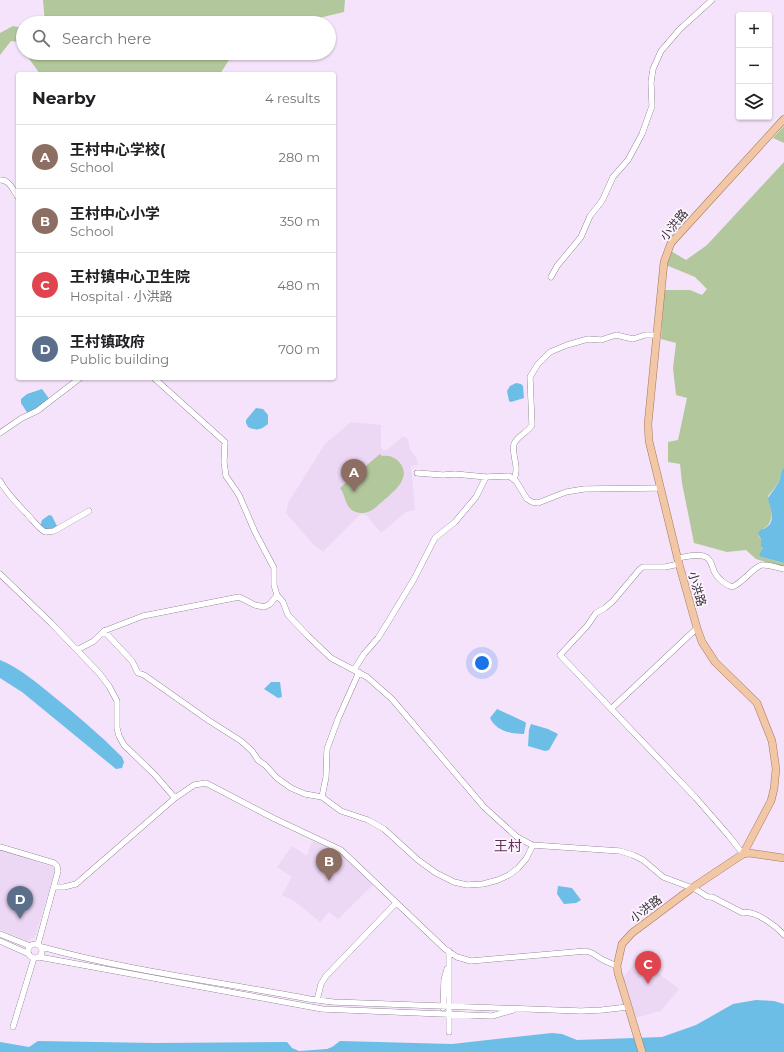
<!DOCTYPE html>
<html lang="en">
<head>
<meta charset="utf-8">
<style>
  :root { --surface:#fff; --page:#f6f6f6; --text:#202124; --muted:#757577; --line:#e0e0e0; --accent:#9a2e8f }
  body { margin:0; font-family:Montserrat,"Noto Sans SC",sans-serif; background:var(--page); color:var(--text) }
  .controls { position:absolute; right:12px; top:12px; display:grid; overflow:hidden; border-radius:4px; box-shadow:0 1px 3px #0004 }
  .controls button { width:36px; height:36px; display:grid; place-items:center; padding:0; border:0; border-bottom:1px solid var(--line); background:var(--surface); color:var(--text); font:20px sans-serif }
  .you { position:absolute; left:482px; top:663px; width:14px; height:14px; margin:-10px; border:3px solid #fff; border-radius:50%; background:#1a73e8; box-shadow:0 0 0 6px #1a73e833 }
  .badge { display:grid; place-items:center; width:26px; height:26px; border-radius:50%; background:var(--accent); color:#fff; font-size:13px; font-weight:700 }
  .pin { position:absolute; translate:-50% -33px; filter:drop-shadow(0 1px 2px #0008) }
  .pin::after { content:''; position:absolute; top:21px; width:14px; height:12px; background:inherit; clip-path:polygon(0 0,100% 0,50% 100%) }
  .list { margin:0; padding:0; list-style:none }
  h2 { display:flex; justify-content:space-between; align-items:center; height:52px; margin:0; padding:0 16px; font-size:17px }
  h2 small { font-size:13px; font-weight:400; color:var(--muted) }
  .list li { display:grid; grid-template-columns:26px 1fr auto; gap:12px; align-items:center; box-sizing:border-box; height:64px; padding:0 16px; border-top:1px solid var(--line) }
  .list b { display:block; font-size:15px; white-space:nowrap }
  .list p { margin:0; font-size:13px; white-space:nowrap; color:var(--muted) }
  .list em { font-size:13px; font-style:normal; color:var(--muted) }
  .icon { flex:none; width:22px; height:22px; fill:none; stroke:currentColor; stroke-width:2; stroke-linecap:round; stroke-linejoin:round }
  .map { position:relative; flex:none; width:784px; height:1052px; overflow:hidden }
  .search { position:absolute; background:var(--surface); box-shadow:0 1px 3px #0004; left:16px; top:16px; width:320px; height:44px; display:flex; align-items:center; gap:10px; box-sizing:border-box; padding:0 14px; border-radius:22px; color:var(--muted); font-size:15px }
  .panel { position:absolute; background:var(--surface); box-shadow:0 1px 3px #0004; left:16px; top:72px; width:320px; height:308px; border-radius:4px }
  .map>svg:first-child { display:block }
  .built { fill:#ecd7f4 }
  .green { fill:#b2c89c }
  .water { fill:#6cbee6 }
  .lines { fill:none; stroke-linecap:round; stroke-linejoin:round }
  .minor-casing { stroke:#685a6d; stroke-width:6 }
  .major-casing { stroke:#a87858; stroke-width:8 }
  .minor { stroke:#fff; stroke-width:5.5 }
  .major { stroke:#f1c7a6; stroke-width:7 }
  .labels { text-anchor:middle; stroke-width:3.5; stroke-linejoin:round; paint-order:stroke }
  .street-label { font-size:12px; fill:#342d36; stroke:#fcf5fe }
  .quarter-label { font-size:14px; fill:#632e5c; stroke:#fcf5fe }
</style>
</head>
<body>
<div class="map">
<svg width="784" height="1052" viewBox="0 0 784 1052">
  <rect width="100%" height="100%" fill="#f4e3fa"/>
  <path class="built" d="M351,422L381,425V448L386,451L403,436L408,439L410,450L417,459L418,465L411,466L415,510L406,512L381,533L366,515L361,514L323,552L312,543L286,513L288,503L325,444Z
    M312,841L340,851L373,885L338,919L329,912L320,922L297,903L282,895L292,877L277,867L292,846L307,856Z
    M0,851L53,867L55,870L35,937L27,941L0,930Z
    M638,958L679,989L661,1011L655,1012L636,1018L623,978Z"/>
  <path class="green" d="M43,0H345L344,12L298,23H45Z
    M13,26L23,28V50L17,42L11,41L0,55V33Z
    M25,53H39L43,59L47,57L48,53H237L229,60L220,74H40Z
    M784,126V143L773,138Z
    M784,162V468L782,469L779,482L768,496C771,507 776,524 762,529L759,536L761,539V547L763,548L761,557L784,563V568L756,559L746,550L727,552L694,543L682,483L680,464L668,462V442L678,440L687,398L676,395L673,368L676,343L661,339L664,290H690L702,295L707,289L695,277L666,265L671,251L686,260L707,245Z
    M380,454L382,456C388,455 391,456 396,459C415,475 395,491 383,501C378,505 374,510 368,512C363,514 358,513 353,511C344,505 346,495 340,488Z"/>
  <path class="water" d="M516,383L521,384L523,386L524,398L511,402L509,401L507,391L510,386Z
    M42,389L50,400L28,414L21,403V399L27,394Z
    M256,408L263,409L268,415V424C261,430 257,431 248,427L246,423V420Z
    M784,468V563L761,557L759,555L763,548L761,547V539L758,533C761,528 764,530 768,526C776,520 769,505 768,498L779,482L782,469Z
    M49,515L52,516L57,526L53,529L44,530L40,526L42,520Z
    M0,660C20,668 37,683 53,696C77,715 100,735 122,757L124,762L122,768L116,769L22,692L0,678Z
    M271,682H280L282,697L278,698L264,689Z
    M497,709L525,722L526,723L524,734C511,734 496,731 490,718Z
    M531,724L548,729L558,734L549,750L545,751L528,746L529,730Z
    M558,886L572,888L581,900L576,903L564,904L557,894Z
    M756,1000L774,1001L784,1004V1052H0V1042L29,1047L38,1041L154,1043L287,1042L292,1048L299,1051L327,1049L332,1047L340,1041L452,1044L552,1033L562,1034L577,1040L662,1037L696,1025L733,1004Z"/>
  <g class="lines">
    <defs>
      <path id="minor" d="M0,180C9,179 13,190 18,197
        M551,277L557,266L581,237L590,216L602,201L613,177L628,160L642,134L652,106L651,82L653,69L661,51L680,29L712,0
        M0,433L22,418L37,411L80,378
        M417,473L443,475L455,474L486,477L509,476L516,481L527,499L532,502L538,503L566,492L584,489L660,488
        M514,479C520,466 511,455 514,444C517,436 527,433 532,425L530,377L538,364L550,352L567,345L588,339L601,340L616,335L633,339L645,335H657
        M0,481C7,494 17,503 27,514C33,520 37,527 45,532L54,531L89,511
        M677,558C686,557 698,553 706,557C712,560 712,568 715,573C718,579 726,585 732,587C743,583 754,566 762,565C769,564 777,568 784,569
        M679,564L665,567H643L640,569L613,601L605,608L596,613L587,626L560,655L696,798L729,836L743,854
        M0,574L51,623L99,673L109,686L117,701V728L119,736L124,745L154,774L175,798
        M277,595L283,602L288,615L308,636L331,658L367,677L392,699L484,807L517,837L532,845L620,851L633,855L643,860L663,877L695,889L708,897H712L743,913C755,910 776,926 784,935
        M104,631L132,661L138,673L144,675L208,720L241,741L252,751L258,760L265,765L277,778L291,788L305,794L322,797L341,811L368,820L384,829L418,860L436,873L454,882L467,885L483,884L498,880L509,875L518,868L526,859L533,845
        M77,650L94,641L104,631L143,616L239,597L255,605L264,607L270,604L277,595L274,585V568L255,532L239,495L226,476L224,462L225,442L154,378
        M354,670L364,654L378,638L388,622L414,579L435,538L455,522L476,497L486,477
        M611,709L697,628
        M322,797L326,777L327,749L338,719L359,672
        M0,847L54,863L57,866L58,871L38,944
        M54,887H64L76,884L175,798L194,785L206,783L273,818L341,850L445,949L457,957L471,961L586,951L592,953L603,960L617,966
        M0,934L30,946
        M0,941L29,954
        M28 951a7 7 0 1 1 14 0a7 7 0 1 1-14 0Z
        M42,947C129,971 220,982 309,999L333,1002L581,1011L602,1010L628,1007
        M39,957L322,1009L492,1016L513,1010
        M317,1000L321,984L326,976L396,903
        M443,1008L444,980L447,969
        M13,1027L34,958
        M449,1032V951"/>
      <path id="major" d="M743,854L749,853L784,858
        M642,1052L618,973L617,966L622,944L632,933L692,888L743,854L771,801L774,789L776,769L772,741L757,703L715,662L702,642L697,628L679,564L649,441L648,424L664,262L671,243L784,119"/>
    </defs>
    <use href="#minor" class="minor-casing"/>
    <use href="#major" class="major-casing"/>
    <use href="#minor" class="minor"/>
    <use href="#major" class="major"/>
  </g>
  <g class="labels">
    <g class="street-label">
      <text transform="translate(674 225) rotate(-51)" y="4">小洪路</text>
      <text transform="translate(697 589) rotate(74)" y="4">小洪路</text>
      <text transform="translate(646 909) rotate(-37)" y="4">小洪路</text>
    </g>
    <g class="quarter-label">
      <text x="508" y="851">王村</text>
    </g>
  </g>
</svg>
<div class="controls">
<button>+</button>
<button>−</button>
<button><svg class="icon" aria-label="layers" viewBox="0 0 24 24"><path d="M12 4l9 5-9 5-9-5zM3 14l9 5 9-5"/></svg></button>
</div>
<div class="you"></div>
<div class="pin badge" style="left:354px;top:492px;background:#8d6e63">A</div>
<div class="pin badge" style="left:329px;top:881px;background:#8d6e63">B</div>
<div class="pin badge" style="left:648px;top:984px;background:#e0444e">C</div>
<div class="pin badge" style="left:20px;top:919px;background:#5c6f8a">D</div>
<div class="search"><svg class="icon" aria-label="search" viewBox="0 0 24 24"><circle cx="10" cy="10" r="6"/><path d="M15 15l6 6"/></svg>Search here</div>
<section class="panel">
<h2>Nearby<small>4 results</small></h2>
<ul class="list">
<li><span class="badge" style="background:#8d6e63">A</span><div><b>王村中心学校(</b><p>School</p></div><em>280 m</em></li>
<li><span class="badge" style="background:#8d6e63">B</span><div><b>王村中心小学</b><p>School</p></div><em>350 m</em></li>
<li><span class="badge" style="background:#e0444e">C</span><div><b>王村镇中心卫生院</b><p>Hospital · 小洪路</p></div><em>480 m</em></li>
<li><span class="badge" style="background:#5c6f8a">D</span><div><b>王村镇政府</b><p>Public building</p></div><em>700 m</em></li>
</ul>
</section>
</div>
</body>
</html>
